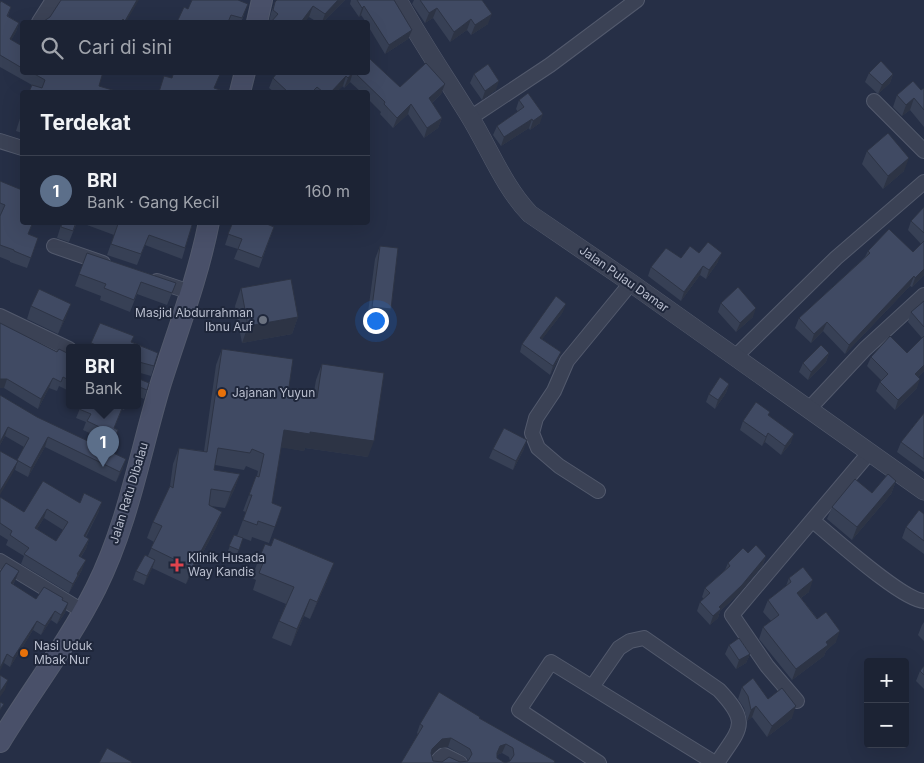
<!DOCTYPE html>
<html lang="id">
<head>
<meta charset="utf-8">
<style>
  :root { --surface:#1c2334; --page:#252b3c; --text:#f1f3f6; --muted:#a0a4ac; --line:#3a404f; --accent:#8eaaff }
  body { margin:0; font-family:Inter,sans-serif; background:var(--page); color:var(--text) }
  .controls { position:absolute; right:15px; bottom:15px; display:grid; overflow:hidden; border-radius:5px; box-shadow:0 5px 20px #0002 }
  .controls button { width:45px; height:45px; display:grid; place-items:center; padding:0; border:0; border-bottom:1px solid var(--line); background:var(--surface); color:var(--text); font:25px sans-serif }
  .you { position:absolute; left:375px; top:320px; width:18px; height:18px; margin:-12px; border:4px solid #fff; border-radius:50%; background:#1a73e8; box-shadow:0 0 0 8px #1a73e833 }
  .badge { display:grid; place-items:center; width:32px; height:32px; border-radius:50%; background:var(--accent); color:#fff; font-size:16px; font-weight:700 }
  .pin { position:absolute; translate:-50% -41px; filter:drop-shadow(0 1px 2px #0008) }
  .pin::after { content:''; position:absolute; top:26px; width:18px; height:15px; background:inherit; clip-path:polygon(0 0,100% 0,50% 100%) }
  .popup { position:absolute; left:66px; top:344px; width:75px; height:65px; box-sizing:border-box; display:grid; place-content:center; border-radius:5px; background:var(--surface); filter:drop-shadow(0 1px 4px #0005); font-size:16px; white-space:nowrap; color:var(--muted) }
  .popup b { font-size:19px; color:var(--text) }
  .popup::after { content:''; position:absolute; left:50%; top:100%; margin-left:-10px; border:10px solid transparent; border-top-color:var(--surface) }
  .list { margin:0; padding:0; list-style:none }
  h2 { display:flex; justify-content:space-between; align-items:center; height:65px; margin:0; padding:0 20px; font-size:21px }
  h2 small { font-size:16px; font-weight:400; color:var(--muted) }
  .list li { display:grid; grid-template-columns:32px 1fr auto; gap:15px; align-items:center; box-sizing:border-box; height:70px; padding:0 20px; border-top:1px solid var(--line) }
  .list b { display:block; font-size:19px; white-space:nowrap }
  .list p { margin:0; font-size:16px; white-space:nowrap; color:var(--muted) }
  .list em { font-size:16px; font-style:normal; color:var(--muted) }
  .icon { flex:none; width:28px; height:28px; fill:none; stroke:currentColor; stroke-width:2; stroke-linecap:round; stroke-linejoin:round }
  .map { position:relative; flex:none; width:924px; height:763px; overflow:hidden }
  .search { position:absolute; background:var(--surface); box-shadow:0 5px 20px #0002; left:20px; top:20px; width:350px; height:55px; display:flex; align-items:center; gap:12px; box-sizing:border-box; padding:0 18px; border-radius:5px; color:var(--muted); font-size:19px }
  .panel { position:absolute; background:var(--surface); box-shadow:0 5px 20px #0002; left:20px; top:90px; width:350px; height:135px; border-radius:5px }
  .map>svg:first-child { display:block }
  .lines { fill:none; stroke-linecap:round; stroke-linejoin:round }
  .minor-casing { stroke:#535a6d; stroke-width:16 }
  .tertiary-casing { stroke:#535a6d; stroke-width:19 }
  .secondary-casing { stroke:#535a6d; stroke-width:22 }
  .minor { stroke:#3b4255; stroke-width:14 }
  .tertiary { stroke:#3b4255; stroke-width:18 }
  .secondary { stroke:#495069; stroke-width:20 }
  .wall { fill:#374055; fill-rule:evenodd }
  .shaded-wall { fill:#2d3445 }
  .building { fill:#404a63; stroke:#2d3445; fill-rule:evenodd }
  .worship-dot { fill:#6b7280; stroke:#1f273b; stroke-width:2 }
  .food-dot { fill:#e8710a; stroke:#1f273b; stroke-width:2 }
  .health-dot { fill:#e0444e; stroke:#1f273b; stroke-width:2 }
  .labels { text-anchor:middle; stroke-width:4; stroke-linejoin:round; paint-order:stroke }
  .street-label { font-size:12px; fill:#b9bece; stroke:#1f273b }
  .poi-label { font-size:12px; fill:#b9bece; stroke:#1f273b; text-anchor:start }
</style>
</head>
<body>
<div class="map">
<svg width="924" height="763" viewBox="0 0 924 763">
  <rect width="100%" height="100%" fill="#262f46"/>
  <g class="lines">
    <defs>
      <path id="minor" d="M39,22L53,0
        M874,101L924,151
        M470,118L550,65L637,0
        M0,141L22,148
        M54,246L103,263
        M157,281L190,292
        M0,316L69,349
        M735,357L836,258L924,182
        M808,410L865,349L924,295
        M598,491L559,466L538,448L532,433L536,418L554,391L567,361L631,283
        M813,521C834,538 902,600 924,601
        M0,561L84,612
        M592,687L619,648L630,641L644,638L719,690C751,724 740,728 717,763
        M797,701L767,666L732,615L870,452
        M436,763L440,758L444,755L460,763
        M599,763L519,710L551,662L715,763"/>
      <path id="tertiary" d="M398,0C420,40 446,78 470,117C490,150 504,187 530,214L631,283L924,491"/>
      <path id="secondary" d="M257,22L262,0
        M240,92L245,72
        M0,742C31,691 69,642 96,588C128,524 140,453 160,386C177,332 198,278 209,222"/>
    </defs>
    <use href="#minor" class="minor-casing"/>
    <use href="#tertiary" class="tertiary-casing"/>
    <use href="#secondary" class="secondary-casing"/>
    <use href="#minor" class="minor"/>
    <use href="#tertiary" class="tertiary"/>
    <use href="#secondary" class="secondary"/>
  </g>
  <path class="wall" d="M345,0L323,22H317L309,17L271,22L269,21L271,13L275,2Z
    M351,0H394L412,30L408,39L385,54L368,26V22H366L361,15L359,17L350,4Z
    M414,0H482L488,24L471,35L467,30L450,42L433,18L425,23L412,4Z
    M0,3L11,7L8,16L19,23L16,32L11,40L22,46V72H103L29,92L32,85L0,67Z
    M188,9L244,15L241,22H177Z
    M278,72H368L400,87L445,84L441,94L432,103L442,118L438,128L424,138L408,114L393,128L380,114L381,112L368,99V92H361L350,82L344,88L343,86L336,92H274L269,88L273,78Z
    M869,73L893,74L890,83L878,94L865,82Z
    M474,74L496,90L482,100L470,83Z
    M924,88V127L910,110L902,116L893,107L897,95L921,90Z
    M519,100L540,123L530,130L529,128L501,146L493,135L497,126L518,112L516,109Z
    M22,112V133L16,131Z
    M867,151L904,171L883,189L862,164Z
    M0,181L22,222H33L28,234L38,238L27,268L10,262V261L0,257Z
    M924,207V275L912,287L910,286L845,354L823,331L811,343L795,328L799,318L865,257L868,251L913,252L921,244L908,230L911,221Z
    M62,222H77L69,242L57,238Z
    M79,222H193L182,259L145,245L137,265L107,255L114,235Z
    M230,222H263L274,227L259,268L234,259L238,249L225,245L232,224Z
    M380,246L386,322L367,320L375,259Z
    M87,253L176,283L167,305L137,294L130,312L100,300L101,296L75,286Z
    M699,253L718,262L706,279L700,275L681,301L648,276L651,267Z
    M241,288L298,317L292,334L242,343L235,306Z
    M924,301V371L918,377L917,388L895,410L876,391L880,382L881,380L867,366L871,357L907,353L922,338L908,322L911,312Z
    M721,303L753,317L736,332L718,312Z
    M31,306L66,317L58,334L27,319Z
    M563,312L542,339L561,352L558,360L550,375L520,352L522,344Z
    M0,323L57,352L69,354V391L59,386L57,391L49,388L38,409L4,388Z
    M100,323L132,342L158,353L151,376L137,372V348H90Z
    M222,349L288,394L313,397L316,380L322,364L368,457L305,448L304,451L281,447L272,503L282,507L269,543L252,537L251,541L243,538L237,554L228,551L234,535L237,536L246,512L243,511L256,476H257L258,471L246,466L244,470L215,465L214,470L240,474L234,490L225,508L211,506L222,512L216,528L186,584L152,568L144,585L133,580L136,571L148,556L154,542L147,538L153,522L170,486L173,464L179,448L204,451L216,365Z
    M829,353L826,362L808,380L799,372L803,363Z
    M137,378L147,390L144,399L137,396Z
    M729,384L726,393L715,409L706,402L709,394Z
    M0,395L123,468L116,482L45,447L28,477L15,470L17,461L24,447L5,436L0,445Z
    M81,406H126L124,410L122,409L114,428L118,430L113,444L83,430L86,422L76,418Z
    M924,413V472L897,452L901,442Z
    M769,415L791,443L781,455L765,442L762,446L740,430L743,421Z
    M493,449H524L513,470L489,458Z
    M896,481L891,494L852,540L827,519L832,507L872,493Z
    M0,497L24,512L80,503L99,511L86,537L89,539L86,549L81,557L82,570L69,593L21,564L24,556L6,545L8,540L0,535ZM44,518L63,530L56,541L37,529Z
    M924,514V554L902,538L906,527Z
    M748,553L766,556L763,565L739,594L720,611L718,618L710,625L697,611L700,602L704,599L702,597L705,588L725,570L728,563Z
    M258,561L327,581L310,619L304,616L291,646L272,638L286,604L253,590L256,580L252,578Z
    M19,571L15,581L13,585L36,599L63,600L68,603L65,613L57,624L51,620L41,635L33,630L10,667L4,663L0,572Z
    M789,578L809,592L801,598L836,642L826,651L824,656L792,680L759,639L763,627L771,621L763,612L768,600L786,586Z
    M924,622V641L918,635L922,625Z
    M729,645L750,654L746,663L736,669L725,654Z
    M924,666V689L916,681L920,671Z
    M742,687L768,699L792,718L767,737L752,717L747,721L744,708L738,699Z
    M479,718L555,763H401L418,734L417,733L420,724ZM448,747L467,758L468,761L442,762L433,761L431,755L439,748ZM502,753L509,757L510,761L505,763L497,758V755Z"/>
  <path class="shaded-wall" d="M137,0H139L126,22H124Z
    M338,0H345L323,22H322L325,14Z
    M313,6L309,17L305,22H301Z
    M364,6L361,15L359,17L362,8Z
    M437,8L433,18L425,23L429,13Z
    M492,14L488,24L471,35L475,25Z
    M471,19L467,30L450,42L454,32Z
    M19,23L16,32L6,49L10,39Z
    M412,30L408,39L385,54L389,45Z
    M353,72L350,82L344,88L348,78Z
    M893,74L890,83L878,94L882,85Z
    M346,76L343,86L336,92H331Z
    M499,81L496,90L482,100L485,91Z
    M445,84L441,94L425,109L429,98Z
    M914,98L910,110L902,116L906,105Z
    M411,104L408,114L393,128L397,118Z
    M543,114L540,123L530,130L533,121Z
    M442,118L438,128L424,138L427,128Z
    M532,119L529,128L501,146L504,137Z
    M909,158L904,171L883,189L888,176Z
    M722,253L718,262L706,279L709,270Z
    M703,266L700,275L681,301L684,292Z
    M924,269V275L912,287L915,278Z
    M914,276L910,286L845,354L849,345Z
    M71,304L66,317L58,334L63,321Z
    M566,304L563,312L537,346L540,338Z
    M372,307L391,309L386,322L367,320Z
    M756,308L753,317L736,332L740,323Z
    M298,317L292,334L242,343L248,326Z
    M827,322L823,331L811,343L814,334Z
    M561,352L558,360L550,375L553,366Z
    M829,353L826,362L808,380L811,372Z
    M924,365V371L912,383L915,374Z
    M53,378L49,388L38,409L41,399Z
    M0,379H7L4,388H0Z
    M920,379L917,388L895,410L898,400Z
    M729,384L726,393L715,409L718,400Z
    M8,427L5,436L0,445V442Z
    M284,430L310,432L374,441L368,457L305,448L304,451L278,447Z
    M768,433L765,442L762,446L766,437Z
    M794,434L791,443L781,455L785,446Z
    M48,437L45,447L28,477L31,468Z
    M527,440L524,449L513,470L516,461Z
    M126,459L123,468L116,482L120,472Z
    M18,461L14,471L0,495V491Z
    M240,474L234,490L225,508L231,492Z
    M896,481L891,494L852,540L857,527Z
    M102,502L99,511L81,545L84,536Z
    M47,509L44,518L32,537L35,528Z
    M222,512L216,528L186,584L192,568Z
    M89,539L86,549L75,565L79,556Z
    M766,556L763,565L739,594L720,611L718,618L710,625L713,616L719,607Z
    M86,560L82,570L69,593L77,574Z
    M155,560L152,569L144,585L147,576Z
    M334,563L327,581L310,619L317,602Z
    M19,571L15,581L7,593L11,583Z
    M813,580L809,592L792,604L797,593Z
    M310,599L304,616L291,646L297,629Z
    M68,603L65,613L57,624L61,615Z
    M55,611L51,620L41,635L45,626Z
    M37,621L33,630L10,667L13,658Z
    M840,631L836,642L826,651L824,656L792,680L796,669L826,642Z
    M7,654L4,663L0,671V668Z
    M750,654L746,663L736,669L739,660Z
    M8,680L5,690L0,697V692Z
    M756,706L752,717L747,721L751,710Z
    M796,706L792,718L767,737L772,726Z
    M451,738L448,747L439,748L429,758L432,749L442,739Z
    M506,744L502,753L497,755V753L500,746Z"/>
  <path class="building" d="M61,0H137L125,21L123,19L121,22H43L44,21L50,17Z
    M192,0H238L248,4L242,18L231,15L228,22H177L184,7L188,9Z
    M277,0H338L325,14L313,6L301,22H271L278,14L273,10L275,2Z
    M357,0H394L412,30L389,45L364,6L362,8Z
    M420,0H482L492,14L475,25L471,19L454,32L437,8L429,13Z
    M1,1L11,7L7,16L19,23L10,39L22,46V68L0,55V3Z
    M370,59L400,87L426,63L445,84L429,98L442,118L427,128L411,104L397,118L384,104L385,102L354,72H368V62Z
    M881,61L893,74L882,85L869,73Z
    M488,64L499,81L485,91L474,74Z
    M31,72H103L99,86L119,92H29L32,85L42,88L45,80Z
    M174,72H221L214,88L220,90V92H159L164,76L172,78Z
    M278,72H353L348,78L346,76L331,92H323L317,87L312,92H288L273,78Z
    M913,81L921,90L924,88V110L914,98L906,105L897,95Z
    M528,93L543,114L533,121L532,119L504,137L497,126L524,107L519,100Z
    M22,114V122L20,121Z
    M888,133L909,158L888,176L867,151Z
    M0,181L22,190V222H33L28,234L38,238L31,258L14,251V250L0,245V216L5,205L0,203Z
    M924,207V233L911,221Z
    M62,222H76L73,231L61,227Z
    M114,222H193L185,248L149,235L141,254L111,244L118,224Z
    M233,222H262L274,227L262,258L238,249L242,239L228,234Z
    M889,229L913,252L924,241V269L915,278L914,276L849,345L827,322L814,334L799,318L870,253L868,251Z
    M708,242L722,253L709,270L703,266L684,292L651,267L666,248L681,258L690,246L699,253Z
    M380,246L398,248L391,309L372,307Z
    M87,253L176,283L172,293L141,282L134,300L104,288L106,284L79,274Z
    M291,279L298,317L248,326L241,288Z
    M738,287L756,308L740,323L721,303Z
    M39,289L71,304L63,321L31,306Z
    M556,296L566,304L540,338L561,352L553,366L522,344Z
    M924,301V327L911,312Z
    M0,323L57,352L59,349L69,354V380L63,377L61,382L53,378L41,399L7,379H0Z
    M100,323L134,336L131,342L158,353L154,366L139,362L137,364V348H103L91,343Z
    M890,336L907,353L924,336V365L915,374L920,379L898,400L880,382L888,374L871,357Z
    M821,345L829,353L811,372L803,363Z
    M222,349L293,359L288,394L317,398L322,364L384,373L374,441L310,432V434L284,430L272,503L282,507L275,527L258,521L257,525L243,520L252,495H249L256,476L259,477L264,454L252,449L250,453L218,448L214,470L240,474L231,492L211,489L209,505L222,512L192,568L151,548L162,526L153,522L170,486L173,488L179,448L207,452Z
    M720,377L729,384L718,400L709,394Z
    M137,378L149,383L147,390L137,386Z
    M0,395L37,417L126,459L120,472L48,437L31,468L17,460L29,438L8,427L0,442Z
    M756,402L770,412L768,415L794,434L785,446L768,433L766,437L743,421Z
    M81,406H123L114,428L118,430L116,435L87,421L91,414L79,409Z
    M924,413V459L901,442Z
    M504,428L527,440L516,461L493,449Z
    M0,451L18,461L0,491Z
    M888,474L896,481L857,527L832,507L855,479L872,493Z
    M43,481L80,503L84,493L102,502L84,536L89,539L79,556L86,560L77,574L78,575L73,584L24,554L29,548L10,535L12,531L0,523V497L24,512ZM47,509L68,522L56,541L35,528Z
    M919,510L924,514V541L906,527Z
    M234,535L243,538L239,550L229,546Z
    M274,538L334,563L317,602L310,599L297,629L279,621L294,587L259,573L263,563L258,561L265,544L271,546Z
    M756,545L766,556L742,585L719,607L721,609L713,616L700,602L710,593L705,588L730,566L728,563L743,548L748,553Z
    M145,555L155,560L147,576L136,571Z
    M6,563L19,571L11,583L36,599L44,587L63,598L62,600L68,603L61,615L55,611L45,626L37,621L13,658L7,654L0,668V572Z
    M803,567L813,580L797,593L817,619L826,612L840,631L826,642L828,645L796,669L763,627L779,615L768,600L791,582L789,578Z
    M739,638L750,654L739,660L729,645Z
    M924,666V675L920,671Z
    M0,675L8,680L0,692Z
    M753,678L768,699L782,688L796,706L772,726L756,706L751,710L748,696L742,687Z
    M439,692L480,717L479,718L555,761L554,763H401L423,726L420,724ZM451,738L470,749L472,754L468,761L460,762L449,757L442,762L433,761L431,753L432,749L442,739ZM506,744L513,748L514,755L510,761L505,763L497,758V753L500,746Z
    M0,702L4,704L0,710Z
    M107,748L132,762L131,763H99Z"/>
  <circle class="worship-dot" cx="263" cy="320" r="5"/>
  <g class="food-dot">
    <circle cx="222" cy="393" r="5"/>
    <circle cx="24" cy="653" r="5"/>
  </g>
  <path class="health-dot" d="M174.5 557.5h5v5h5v5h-5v5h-5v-5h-5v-5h5z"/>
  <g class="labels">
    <g class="street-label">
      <text transform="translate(624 279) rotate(35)" y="4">Jalan Pulau Damar</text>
      <text transform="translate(129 493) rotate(-73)" y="4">Jalan Ratu Dibalau</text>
    </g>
    <g class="poi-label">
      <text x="253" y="317" text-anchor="end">Masjid Abdurrahman<tspan x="253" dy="14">Ibnu Auf</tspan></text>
      <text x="232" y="397">Jajanan Yuyun</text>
      <text x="188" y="562">Klinik Husada<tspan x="188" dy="14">Way Kandis</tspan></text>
      <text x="34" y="650">Nasi Uduk<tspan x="34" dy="14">Mbak Nur</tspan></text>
    </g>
  </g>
</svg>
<div class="controls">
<button>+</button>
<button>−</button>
</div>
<div class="you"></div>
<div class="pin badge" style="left:103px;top:467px;background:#5c6f8a">1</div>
<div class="popup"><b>BRI</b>Bank</div>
<div class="search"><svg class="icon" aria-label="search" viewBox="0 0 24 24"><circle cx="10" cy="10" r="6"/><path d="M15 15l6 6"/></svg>Cari di sini</div>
<section class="panel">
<h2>Terdekat<small></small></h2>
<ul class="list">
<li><span class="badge" style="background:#5c6f8a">1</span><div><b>BRI</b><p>Bank · Gang Kecil</p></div><em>160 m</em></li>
</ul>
</section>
</div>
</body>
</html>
